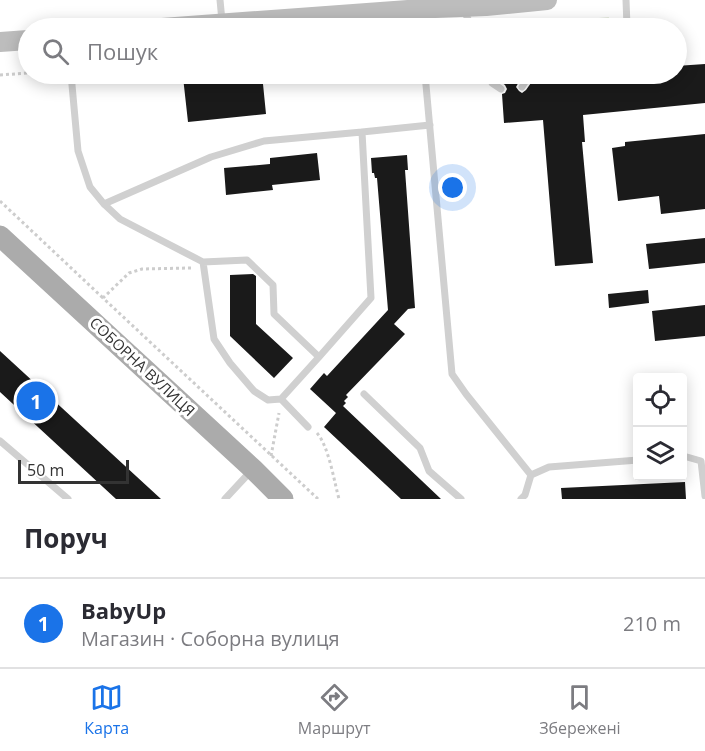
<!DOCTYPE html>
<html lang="uk">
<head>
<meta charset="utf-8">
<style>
  :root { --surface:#fff; --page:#f2f2f3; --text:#2b2b33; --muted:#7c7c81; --line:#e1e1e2; --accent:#1a73e8 }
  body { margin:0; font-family:"Open Sans",sans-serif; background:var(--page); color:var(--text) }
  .controls { position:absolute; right:18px; bottom:18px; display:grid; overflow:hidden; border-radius:6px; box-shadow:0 3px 15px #0003 }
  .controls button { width:54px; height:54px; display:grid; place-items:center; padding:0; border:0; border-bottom:2px solid var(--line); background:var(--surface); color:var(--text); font:30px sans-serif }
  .scale { position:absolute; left:18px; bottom:15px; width:111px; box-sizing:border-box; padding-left:6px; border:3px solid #333; border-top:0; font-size:16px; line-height:21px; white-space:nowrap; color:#333; -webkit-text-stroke:4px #fff; paint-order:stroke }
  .you { position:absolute; left:453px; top:188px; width:21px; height:21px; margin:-15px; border:4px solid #fff; border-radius:50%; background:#1a73e8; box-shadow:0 0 0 9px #1a73e833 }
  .badge { display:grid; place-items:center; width:39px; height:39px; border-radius:50%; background:var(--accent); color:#fff; font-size:20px; font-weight:700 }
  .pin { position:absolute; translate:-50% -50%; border:3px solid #fff; box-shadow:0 2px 6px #0006 }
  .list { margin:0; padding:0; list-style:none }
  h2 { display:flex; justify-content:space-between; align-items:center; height:78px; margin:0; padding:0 24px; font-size:26px }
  h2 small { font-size:20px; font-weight:400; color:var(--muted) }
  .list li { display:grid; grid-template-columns:39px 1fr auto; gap:18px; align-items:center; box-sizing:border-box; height:90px; padding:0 24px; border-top:2px solid var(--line) }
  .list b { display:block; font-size:22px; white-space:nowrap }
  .list p { margin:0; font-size:20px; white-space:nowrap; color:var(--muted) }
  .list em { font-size:20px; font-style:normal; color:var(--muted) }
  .icon { flex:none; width:33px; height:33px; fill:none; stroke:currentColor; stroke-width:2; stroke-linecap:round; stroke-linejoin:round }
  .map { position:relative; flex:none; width:705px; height:499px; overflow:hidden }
  .search { position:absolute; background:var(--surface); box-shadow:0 3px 15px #0003; left:18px; right:18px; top:18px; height:66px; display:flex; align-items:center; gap:15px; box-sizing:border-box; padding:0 21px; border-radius:33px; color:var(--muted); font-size:22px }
  .sheet { height:168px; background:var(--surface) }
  nav { display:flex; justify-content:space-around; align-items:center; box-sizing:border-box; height:84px; border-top:2px solid var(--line); background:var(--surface); font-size:16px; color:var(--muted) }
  nav a { display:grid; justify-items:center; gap:3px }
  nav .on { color:var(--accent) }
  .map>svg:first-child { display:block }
  .green { fill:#e6ecdf }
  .building { fill:#1a1a1a }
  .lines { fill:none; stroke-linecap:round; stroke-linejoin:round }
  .path { stroke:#cdcdcd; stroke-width:3; stroke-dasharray:3 3; stroke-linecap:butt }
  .service { stroke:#d0d0d0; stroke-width:7 }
  .secondary { stroke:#bdbdbd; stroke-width:20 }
  .primary { stroke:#ababab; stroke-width:21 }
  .labels { text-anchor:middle; stroke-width:6; stroke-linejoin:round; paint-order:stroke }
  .street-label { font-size:15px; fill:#333; stroke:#fff }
</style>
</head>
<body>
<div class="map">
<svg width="705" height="499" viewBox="0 0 705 499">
  <rect width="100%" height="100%" fill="#fff"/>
  <path class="green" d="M609,17L607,28H494Z"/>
  <path class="building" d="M705,64V103L583,115L585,142H582L593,263L555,266L543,120L504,123L502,94L505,93L507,89L505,85L501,82L500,74H521V78L516,87L519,91L522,93L526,90L533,80L602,74H676V66Z
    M219,74H262L266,114L188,122L183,77Z
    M705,134V209L661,214L659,196L618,201L612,148L625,146V142Z
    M317,153L320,180L272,185L273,190L226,195L224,168L270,164V158Z
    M407,155L408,170H405L415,308L408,309L394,324L405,334L346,395L348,397L344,401L346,403L343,406L441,499H401L324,427L336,413L310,389L324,373L327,376L388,310L377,178H375L374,173H372L371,158Z
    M705,238V263L649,269L646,244Z
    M253,274L256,276V324L293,358L274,378L230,336V275Z
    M648,290L649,303L609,308L608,294Z
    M705,305V336L655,341L652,311Z
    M0,351L161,499H116L0,392Z
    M685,482L686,499H562L561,488Z"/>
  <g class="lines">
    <path class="path" d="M0,75L28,73
      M0,201L103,298
      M191,268L142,269L129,273L103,298L318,499
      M317,433C329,447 334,481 339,499
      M271,456L279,413"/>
    <path class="service" d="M220,0L222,21
      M463,8L472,28
      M418,10L420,28
      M625,28L627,26L626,0
      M71,74L78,151L90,187L104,204L120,219L203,262L247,260L273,285L274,314L319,357L371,298L362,132L430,125
      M425,74L452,374L466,394L531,475L549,467L638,460
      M491,74L492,83L501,89
      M522,87L530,74
      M104,204L211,157L264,141L362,132
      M203,262L214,339L230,363L254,391L268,400L281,399L319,357
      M364,394L420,448L429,471L461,499
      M281,399L308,427
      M0,441L68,499
      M682,457H687L701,461L705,496
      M225,499L251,471
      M521,499L525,495L531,475"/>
    <path class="secondary" d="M162,28L435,8L486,6L547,0
      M0,42L28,40"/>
    <path class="primary" d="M0,236L253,469L283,499"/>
  </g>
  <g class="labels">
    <g class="street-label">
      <text transform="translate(142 367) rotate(43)" y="5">СОБОРНА ВУЛИЦЯ</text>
    </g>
  </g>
</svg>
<div class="controls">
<button><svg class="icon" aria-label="locate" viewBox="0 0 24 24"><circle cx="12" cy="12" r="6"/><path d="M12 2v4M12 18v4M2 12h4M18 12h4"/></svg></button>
<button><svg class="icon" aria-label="layers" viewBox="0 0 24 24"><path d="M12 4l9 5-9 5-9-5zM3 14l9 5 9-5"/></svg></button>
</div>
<div class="scale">50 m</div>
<div class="you"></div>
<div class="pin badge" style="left:36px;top:401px">1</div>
<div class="search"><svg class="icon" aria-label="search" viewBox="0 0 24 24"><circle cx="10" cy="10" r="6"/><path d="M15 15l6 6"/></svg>Пошук</div>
</div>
<section class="sheet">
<h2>Поруч<small></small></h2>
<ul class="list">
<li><span class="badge">1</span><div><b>BabyUp</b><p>Магазин · Соборна вулиця</p></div><em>210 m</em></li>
</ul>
</section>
<nav>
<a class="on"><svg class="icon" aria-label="map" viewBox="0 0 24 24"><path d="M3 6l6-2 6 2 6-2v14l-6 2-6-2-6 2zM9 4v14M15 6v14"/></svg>Карта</a>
<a><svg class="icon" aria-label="directions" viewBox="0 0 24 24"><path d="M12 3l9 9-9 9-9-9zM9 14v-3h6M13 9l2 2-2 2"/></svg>Маршрут</a>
<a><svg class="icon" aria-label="saved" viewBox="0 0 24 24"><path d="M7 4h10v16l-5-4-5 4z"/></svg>Збережені</a>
</nav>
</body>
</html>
